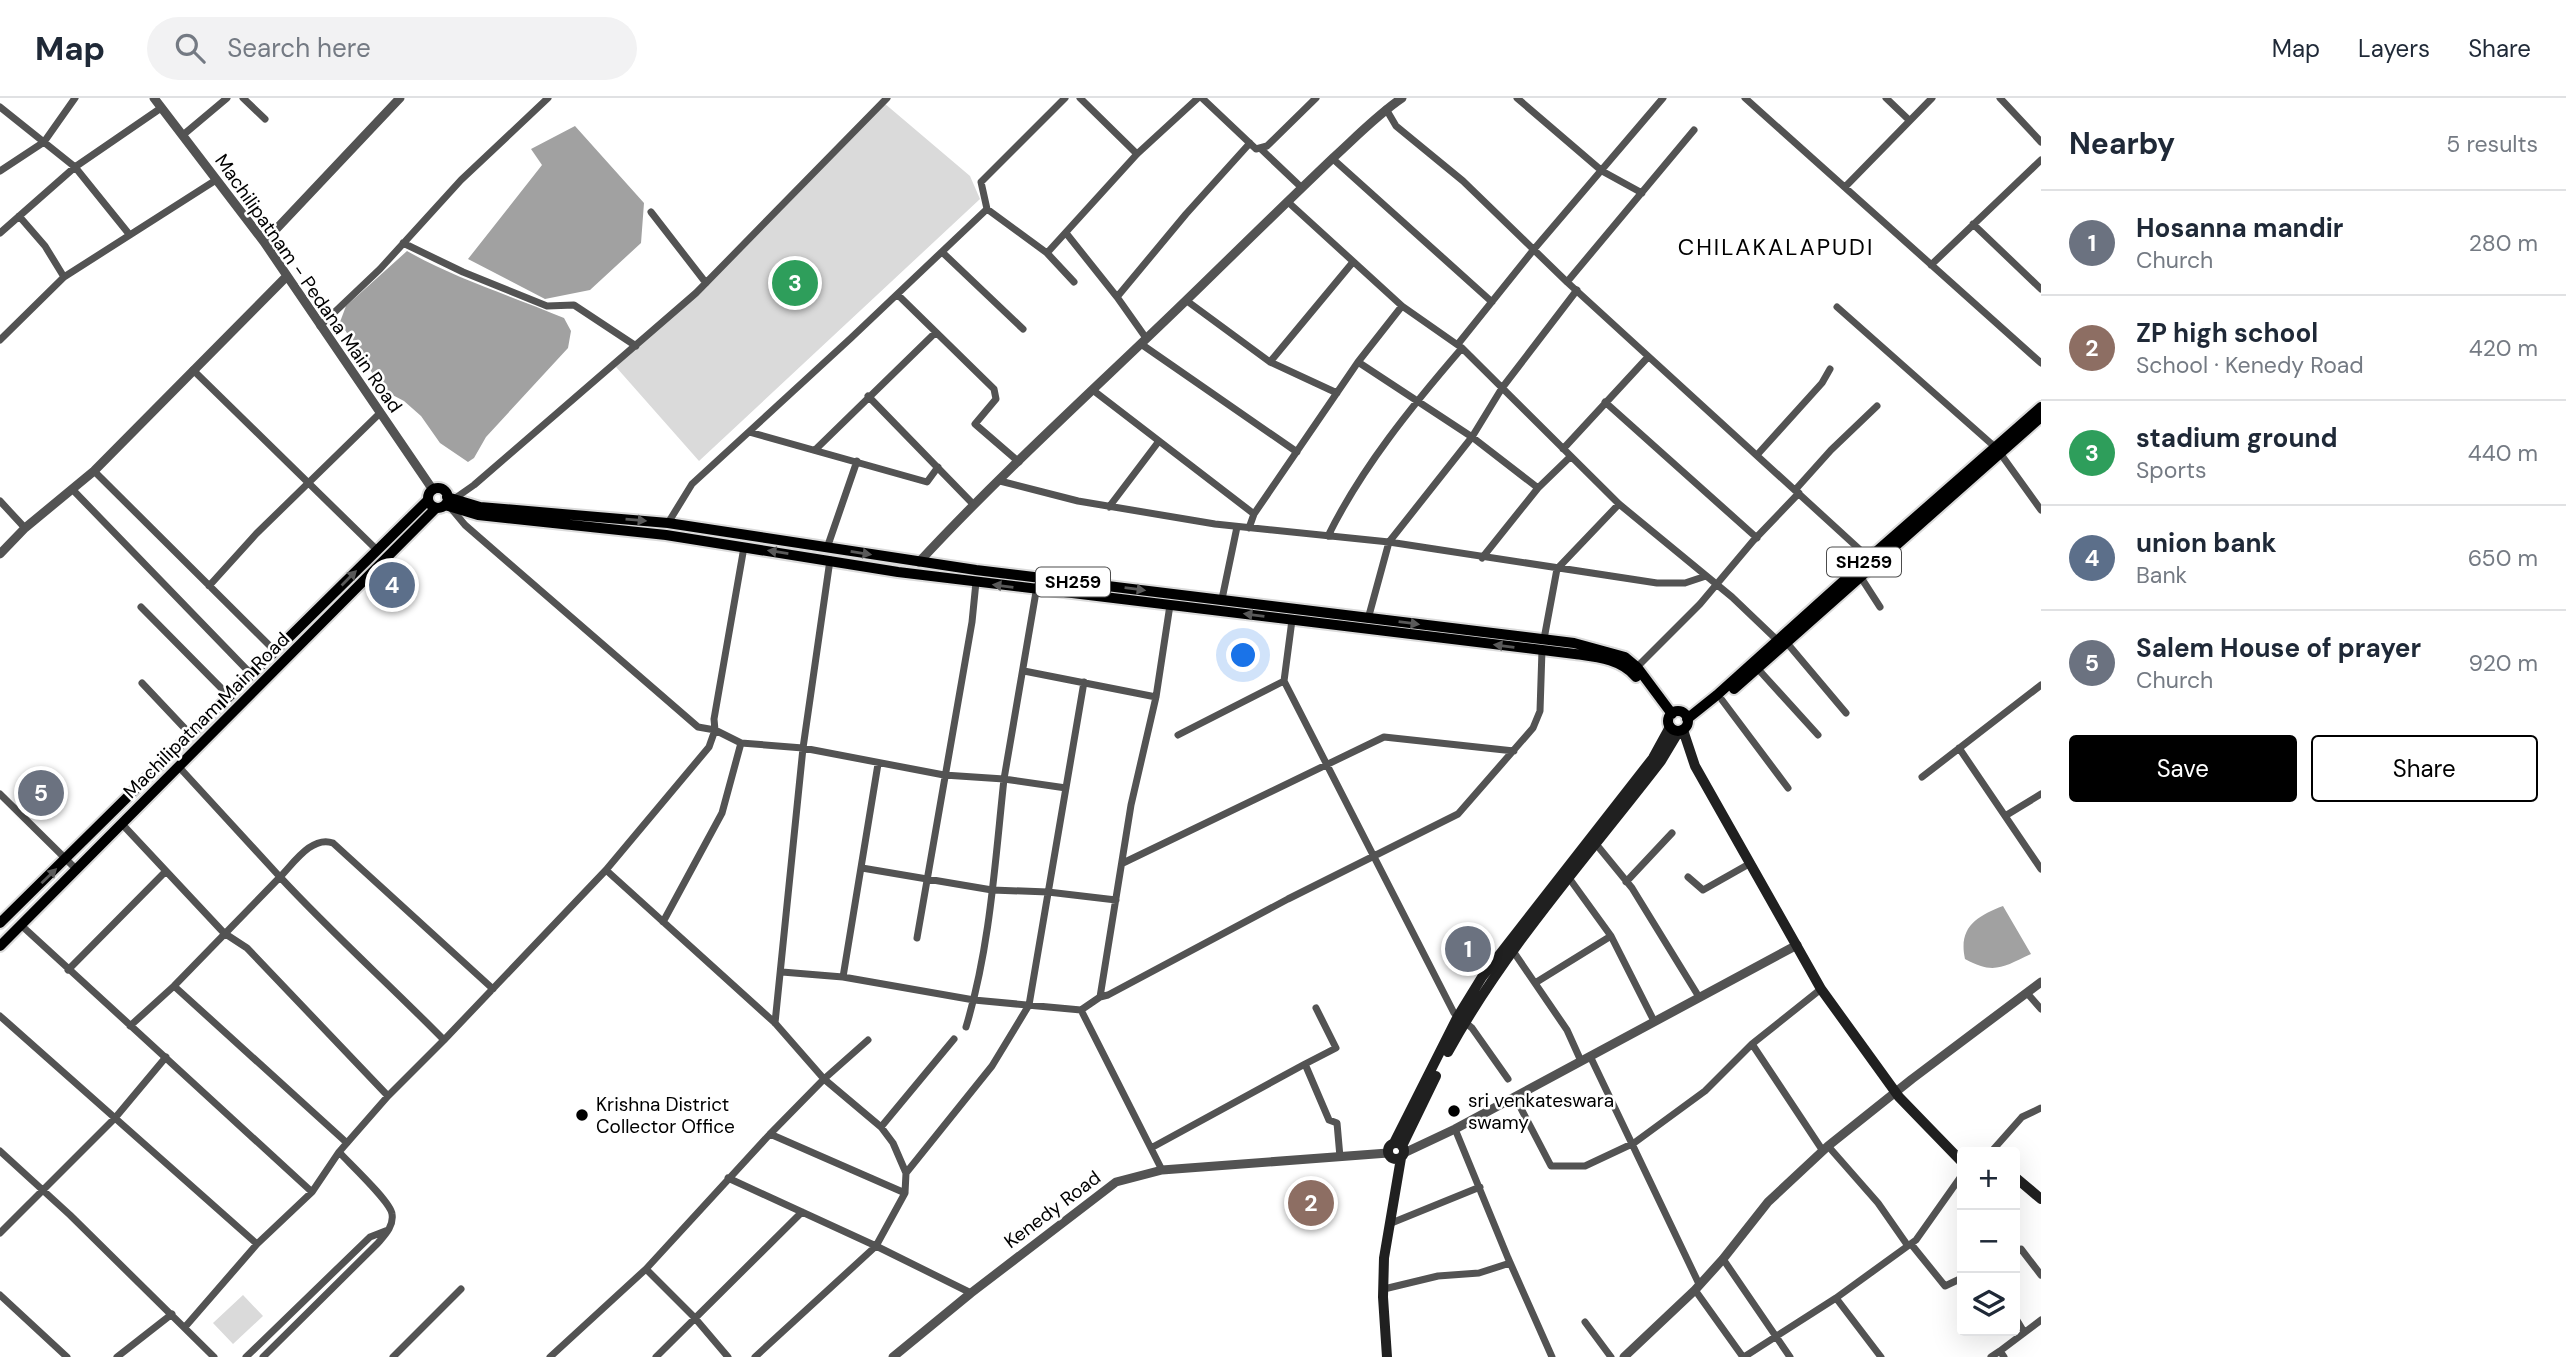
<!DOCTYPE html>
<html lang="en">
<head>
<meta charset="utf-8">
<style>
  :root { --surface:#fff; --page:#f2f2f3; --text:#1f2937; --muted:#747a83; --line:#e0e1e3; --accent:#000 }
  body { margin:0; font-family:"DM Sans",sans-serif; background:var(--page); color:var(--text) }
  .controls { position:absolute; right:21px; bottom:21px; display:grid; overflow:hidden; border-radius:7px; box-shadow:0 7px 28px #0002 }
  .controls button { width:63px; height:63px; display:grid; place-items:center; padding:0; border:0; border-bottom:2px solid var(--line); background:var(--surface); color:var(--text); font:35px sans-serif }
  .you { position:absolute; left:1244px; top:558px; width:24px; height:24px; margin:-18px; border:5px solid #fff; border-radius:50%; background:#1a73e8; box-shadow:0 0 0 10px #1a73e833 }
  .badge { display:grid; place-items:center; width:46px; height:46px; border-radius:50%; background:var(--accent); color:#fff; font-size:23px; font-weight:700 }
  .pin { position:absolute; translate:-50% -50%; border:4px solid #fff; box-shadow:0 2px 7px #0006 }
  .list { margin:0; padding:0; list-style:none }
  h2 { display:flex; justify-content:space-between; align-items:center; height:91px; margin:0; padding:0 28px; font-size:30px }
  h2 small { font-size:23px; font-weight:400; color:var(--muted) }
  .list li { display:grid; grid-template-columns:46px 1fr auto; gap:21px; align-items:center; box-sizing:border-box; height:105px; padding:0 28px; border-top:2px solid var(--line) }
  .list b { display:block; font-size:26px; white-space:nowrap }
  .list p { margin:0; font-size:23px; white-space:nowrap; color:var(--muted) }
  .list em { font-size:23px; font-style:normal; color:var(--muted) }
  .actions { display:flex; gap:14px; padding:21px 28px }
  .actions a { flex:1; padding:16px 0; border:2px solid var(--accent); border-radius:7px; text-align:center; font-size:24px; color:var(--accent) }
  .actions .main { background:var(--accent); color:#fff }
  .icon { flex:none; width:38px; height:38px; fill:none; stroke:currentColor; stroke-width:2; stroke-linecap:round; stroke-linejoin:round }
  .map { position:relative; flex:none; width:2041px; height:1259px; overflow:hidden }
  header { display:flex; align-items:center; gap:42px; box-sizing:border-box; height:98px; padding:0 35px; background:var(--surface); border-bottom:2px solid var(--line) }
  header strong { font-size:33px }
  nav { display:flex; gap:38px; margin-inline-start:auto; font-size:24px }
  .search { width:490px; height:63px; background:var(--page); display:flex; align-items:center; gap:18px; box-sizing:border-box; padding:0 24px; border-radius:38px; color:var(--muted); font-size:26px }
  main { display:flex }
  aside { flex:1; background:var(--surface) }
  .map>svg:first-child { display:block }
  .green { fill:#dadada }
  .water { fill:#a1a1a1 }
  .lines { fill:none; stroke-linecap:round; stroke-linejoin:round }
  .primary-casing { stroke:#dbdbdb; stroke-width:14 }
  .minor { stroke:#535353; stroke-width:7 }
  .tertiary { stroke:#535353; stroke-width:9 }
  .secondary { stroke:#202020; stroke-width:10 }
  .primary { stroke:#000; stroke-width:10 }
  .oneway { fill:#595959 }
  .poi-dot { fill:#000; stroke:#fff; stroke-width:2.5 }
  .labels { text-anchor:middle; stroke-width:5; stroke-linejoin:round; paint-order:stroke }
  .shield { fill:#fff; stroke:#4c4c4c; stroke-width:2 }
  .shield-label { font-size:18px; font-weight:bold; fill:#000 }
  .street-label { font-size:19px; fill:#000; stroke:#fff }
  .poi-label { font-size:19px; fill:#000; stroke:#fff; text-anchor:start }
  .quarter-label { font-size:23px; letter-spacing:2px; fill:#000; stroke:#fff }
</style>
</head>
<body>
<header>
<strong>Map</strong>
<div class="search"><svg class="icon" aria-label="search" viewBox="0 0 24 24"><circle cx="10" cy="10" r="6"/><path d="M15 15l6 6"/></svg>Search here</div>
<nav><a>Map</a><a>Layers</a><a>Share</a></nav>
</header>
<main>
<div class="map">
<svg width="2041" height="1259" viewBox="0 0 2041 1259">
  <rect width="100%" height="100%" fill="#fff"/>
  <path class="green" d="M884,5L970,78L980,101L699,363L616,269Z
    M243,1197L263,1218L233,1246L213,1225Z"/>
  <path class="water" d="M575,28L644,105L641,145L590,192L545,201L468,161L542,67L531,51Z
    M407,153C456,181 512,198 564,220L571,233L568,250L486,339L474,360L468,364L440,345L421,318L404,303L383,292L340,224L346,208Z
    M2003,808L2031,856C2003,869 1994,877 1965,861C1958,829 1977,818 2003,808Z"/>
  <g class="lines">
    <defs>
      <path id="primary" d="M428 400a10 10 0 1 1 20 0a10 10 0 1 1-20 0Z
        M447,399L480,409L668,425L976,472L1574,545L1625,559L1637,569L1672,616
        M445,407L478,417L666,437L898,474L1575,556C1597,559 1621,561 1636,579
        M1734,591L2041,319
        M1668 623a10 10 0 1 1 20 0a10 10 0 1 1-20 0Z
        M1687,621L1717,597L1869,460L2041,309
        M0,825L428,402
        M0,848L436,410"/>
    </defs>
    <use href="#primary" class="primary-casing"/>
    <path class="minor" d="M243,0L265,21
      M1080,0L1137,56
      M1202,0L1256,51L1267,48L1316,0
      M1517,0L1602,73L1642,95
      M1745,0L2041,265
      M1886,0L1909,22
      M2000,0L2041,44
      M0,9L75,69L129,136
      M1386,11L1396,28L1463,83L1567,184L1869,460L1867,464
      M183,37L227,0
      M1261,51L1302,90
      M1333,61L1492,204
      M0,73L44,44L75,0
      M1845,89L1932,0
      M1288,104L1402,208L1462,250L1619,406L1732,499L1777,542
      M987,111L1047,155L1137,56L1198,0
      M651,114L706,185
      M19,118L45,148L64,179
      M1973,126L2041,191
      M0,135L75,69L161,10
      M1066,135L1117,199L1146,240
      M403,145L463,174L547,208L574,207L636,248
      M942,154L1023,231
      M1047,155L1074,184
      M1931,167L2041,62
      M1567,184L1694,32
      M898,197L994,291L996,301L975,326L1019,364
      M1117,199L1186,116L1250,45
      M1187,203L1270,264L1337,295
      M1402,208L1358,264L1472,339L1538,390
      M1837,209L1995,349
      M320,228L380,171L461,82L548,0
      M0,242L64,179L216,82
      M1141,246L1297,354
      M1458,246L1535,150L1663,0
      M1270,264L1353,164
      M193,272L377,452
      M1094,293L1254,416
      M868,298L973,406
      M1605,304L1757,440
      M749,334L927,384L938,369
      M1563,351L1648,259
      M815,352L935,235
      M2000,355L2041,412
      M1757,357L1822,285L1830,271
      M94,373L276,554
      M1000,383L1078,403L1215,426L1389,444L1657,485H1685L1706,478
      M72,391L252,577
      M1796,391L1831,352L1877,308
      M454,401L474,387L696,195L887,0
      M0,403L25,430
      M1109,409L1159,343
      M668,425L692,386L851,240L987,111L981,84L1065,0
      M1249,430L1254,416L1358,264
      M1328,438C1362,369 1412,308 1462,250
      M827,450L857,363
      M1482,460L1538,390L1570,359
      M1860,478L1880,509
      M209,488L256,436L379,316
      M1222,501L1237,429
      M141,509L230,599
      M1368,521L1389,444L1472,339L1502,290L1577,192
      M1292,522L1284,583L1454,915L1472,930L1508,981
      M1544,541L1557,471L1619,406
      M1787,545L1846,615
      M1637,569L1700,506L1753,443L1799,395
      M1758,571L1818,637
      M1024,573L1156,599L1170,507
      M142,585L191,637
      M1722,602L1788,690
      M1178,637L1284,583
      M741,645L803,650L944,677L1004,681L1037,488
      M1959,650L2041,771
      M179,669L280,779C293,766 312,737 333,745L493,891
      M1922,679L2041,587
      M0,696L77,772
      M2005,718L2041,696
      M122,726L224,835L247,850L388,998
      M1596,746L1632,790L1699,899
      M1123,765L1384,639L1514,653
      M862,770L992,792L1048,794L1116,802
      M606,772L775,925L824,981L881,1029L893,1045L906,1075L905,1095L876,1148L971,1195
      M1688,779L1703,792L1749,766
      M1569,780L1611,838L1654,923
      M1626,784L1672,735
      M663,824L722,715L741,645L715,632L714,621L744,449
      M22,828L312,1094L339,1054
      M917,840L972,524L976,484
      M1513,853L1567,932L1581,963
      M68,872L166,773
      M782,874L843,879L974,902L1081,912L1100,899L1131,707L1156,599
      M843,879L878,666
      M1535,885L1611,838
      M174,888L347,1045
      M2027,895L2041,911
      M1100,899L1108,897L1288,801L1458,716L1533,630L1540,613L1542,552
      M1316,910L1336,950L1305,966L1329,1022L1337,1025L1340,1059
      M1081,912L1162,1072
      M0,918L257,1146
      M775,925L803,650L830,462
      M130,928L174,888L280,779C333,836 390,887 444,942
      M966,929C990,850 995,764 1004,681L1066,690
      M1752,946L1823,1053
      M1590,958L1699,1186
      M1515,999L1551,1068H1585L1634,1045L1705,993L1752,946L1821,891
      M881,1029L954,941
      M1455,1031L1508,1160L1552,1259
      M770,1036L905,1095
      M1828,1048L1878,1105L1908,1148
      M1151,1050L1305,966
      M0,1053L70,1117L214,1259
      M1991,1054L2022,1019L2041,1010
      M906,1075L992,968L1029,907L1084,584
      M728,1080L876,1148L755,1259
      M1389,1126L1480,1089
      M0,1135L115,1020L166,959
      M1911,1146L1945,1188L1962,1180
      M2015,1154L2021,1151L2041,1177
      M1723,1161L1790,1259
      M646,1171L694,1219L728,1259
      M1384,1191L1438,1178L1479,1175L1510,1165
      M1695,1192L1743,1259
      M0,1197L67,1259
      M1836,1200L1881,1259
      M2015,1219L2024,1234
      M1585,1224L1611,1259
      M185,1229L257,1146L312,1094
      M2000,1253L2041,1222
      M117,1259L172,1216
      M246,1259L370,1139L388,1132
      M263,1259L378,1145C385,1137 394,1128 392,1116C391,1104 349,1065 339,1054L388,998L444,942L606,772L709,649L715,632L698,629L465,427L450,409
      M393,1259L461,1191
      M550,1259L646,1171L770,1036L824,981L868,942
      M656,1259L802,1114
      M1744,1259L1836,1200L1916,1142L1962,1077
      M1991,1259L2000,1253L2004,1259"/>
    <path class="tertiary" d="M154,0L264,144L433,392
      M264,144L400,0
      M0,456L25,430L94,373L287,178
      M919,464C1009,367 1109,278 1204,185C1247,143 1290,101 1334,59C1356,39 1377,17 1402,0
      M1404,1055L1455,1031L1797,847
      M893,1259L971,1195L1116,1084L1162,1072L1388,1055
      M1624,1259L1695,1192L1723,1161L1768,1104L1828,1048L1912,981L2041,884"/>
    <path class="secondary" d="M1683,632L1695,668L1821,891L1899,999L1962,1064
      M1448,954C1506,849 1588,758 1661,663L1679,633
      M1394,1045L1458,918L1482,879L1653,660L1670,629
      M1388 1053a8 8 0 1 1 16 0a8 8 0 1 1-16 0Z
      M1402,1048L1436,978
      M2015,1079L2041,1101
      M1387,1259L1383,1199L1384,1160L1401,1060"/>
    <use href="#primary" class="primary"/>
  </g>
  <defs><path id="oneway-solid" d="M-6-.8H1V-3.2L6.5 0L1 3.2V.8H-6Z" transform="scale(1.75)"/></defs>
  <g class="oneway">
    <use href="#oneway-solid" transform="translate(636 422) rotate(5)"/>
    <use href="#oneway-solid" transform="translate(778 454) rotate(-171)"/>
    <use href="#oneway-solid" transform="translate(861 455) rotate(9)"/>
    <use href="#oneway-solid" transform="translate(349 480) rotate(-45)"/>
    <use href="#oneway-solid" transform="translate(1003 488) rotate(-173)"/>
    <use href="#oneway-solid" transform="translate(1135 491) rotate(7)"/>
    <use href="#oneway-solid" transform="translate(1254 517) rotate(-173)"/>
    <use href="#oneway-solid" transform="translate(1409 525) rotate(7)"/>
    <use href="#oneway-solid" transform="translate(1504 548) rotate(-173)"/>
    <use href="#oneway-solid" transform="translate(49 778) rotate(-44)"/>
  </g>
  <g class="poi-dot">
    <circle cx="1454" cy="1013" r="7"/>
    <circle cx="582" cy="1017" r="7"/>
  </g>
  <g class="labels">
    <g class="shield">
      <rect x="1827" y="449.5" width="74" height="29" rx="5"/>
      <rect x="1036" y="469.5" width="74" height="29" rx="5"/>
    </g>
    <g class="shield-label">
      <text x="1864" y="470">SH259</text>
      <text x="1073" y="490">SH259</text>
    </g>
    <g class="street-label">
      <text transform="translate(309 185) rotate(55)" y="7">Machilipatnam - Pedana Main Road</text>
      <text transform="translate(206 617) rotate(-45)" y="7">Machilipatnam Main Road</text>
      <text transform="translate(1052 1111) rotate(-37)" y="7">Kenedy Road</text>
    </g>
    <g class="poi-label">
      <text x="1468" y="1009">sri venkateswara<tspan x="1468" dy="22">swamy</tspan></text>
      <text x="596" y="1013">Krishna District<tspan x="596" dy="22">Collector Office</tspan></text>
    </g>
    <g class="quarter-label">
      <text x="1776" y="157">CHILAKALAPUDI</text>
    </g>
  </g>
</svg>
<div class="controls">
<button>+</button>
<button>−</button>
<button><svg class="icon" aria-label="layers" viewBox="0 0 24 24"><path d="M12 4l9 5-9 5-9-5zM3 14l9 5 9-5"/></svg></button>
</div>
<div class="you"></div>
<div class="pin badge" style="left:1468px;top:851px;background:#6b7280">1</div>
<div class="pin badge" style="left:1311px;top:1105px;background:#8d6e63">2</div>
<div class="pin badge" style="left:795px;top:185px;background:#2e9e5b">3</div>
<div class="pin badge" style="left:392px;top:487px;background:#5c6f8a">4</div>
<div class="pin badge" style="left:41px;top:695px;background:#6b7280">5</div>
</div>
<aside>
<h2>Nearby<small>5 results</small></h2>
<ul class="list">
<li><span class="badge" style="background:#6b7280">1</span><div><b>Hosanna mandir</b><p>Church</p></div><em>280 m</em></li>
<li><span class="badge" style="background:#8d6e63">2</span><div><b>ZP high school</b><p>School · Kenedy Road</p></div><em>420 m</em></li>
<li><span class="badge" style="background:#2e9e5b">3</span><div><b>stadium ground</b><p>Sports</p></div><em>440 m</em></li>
<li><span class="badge" style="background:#5c6f8a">4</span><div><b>union bank</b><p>Bank</p></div><em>650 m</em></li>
<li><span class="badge" style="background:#6b7280">5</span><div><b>Salem House of prayer</b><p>Church</p></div><em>920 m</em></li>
</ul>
<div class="actions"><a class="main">Save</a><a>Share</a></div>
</aside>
</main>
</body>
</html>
